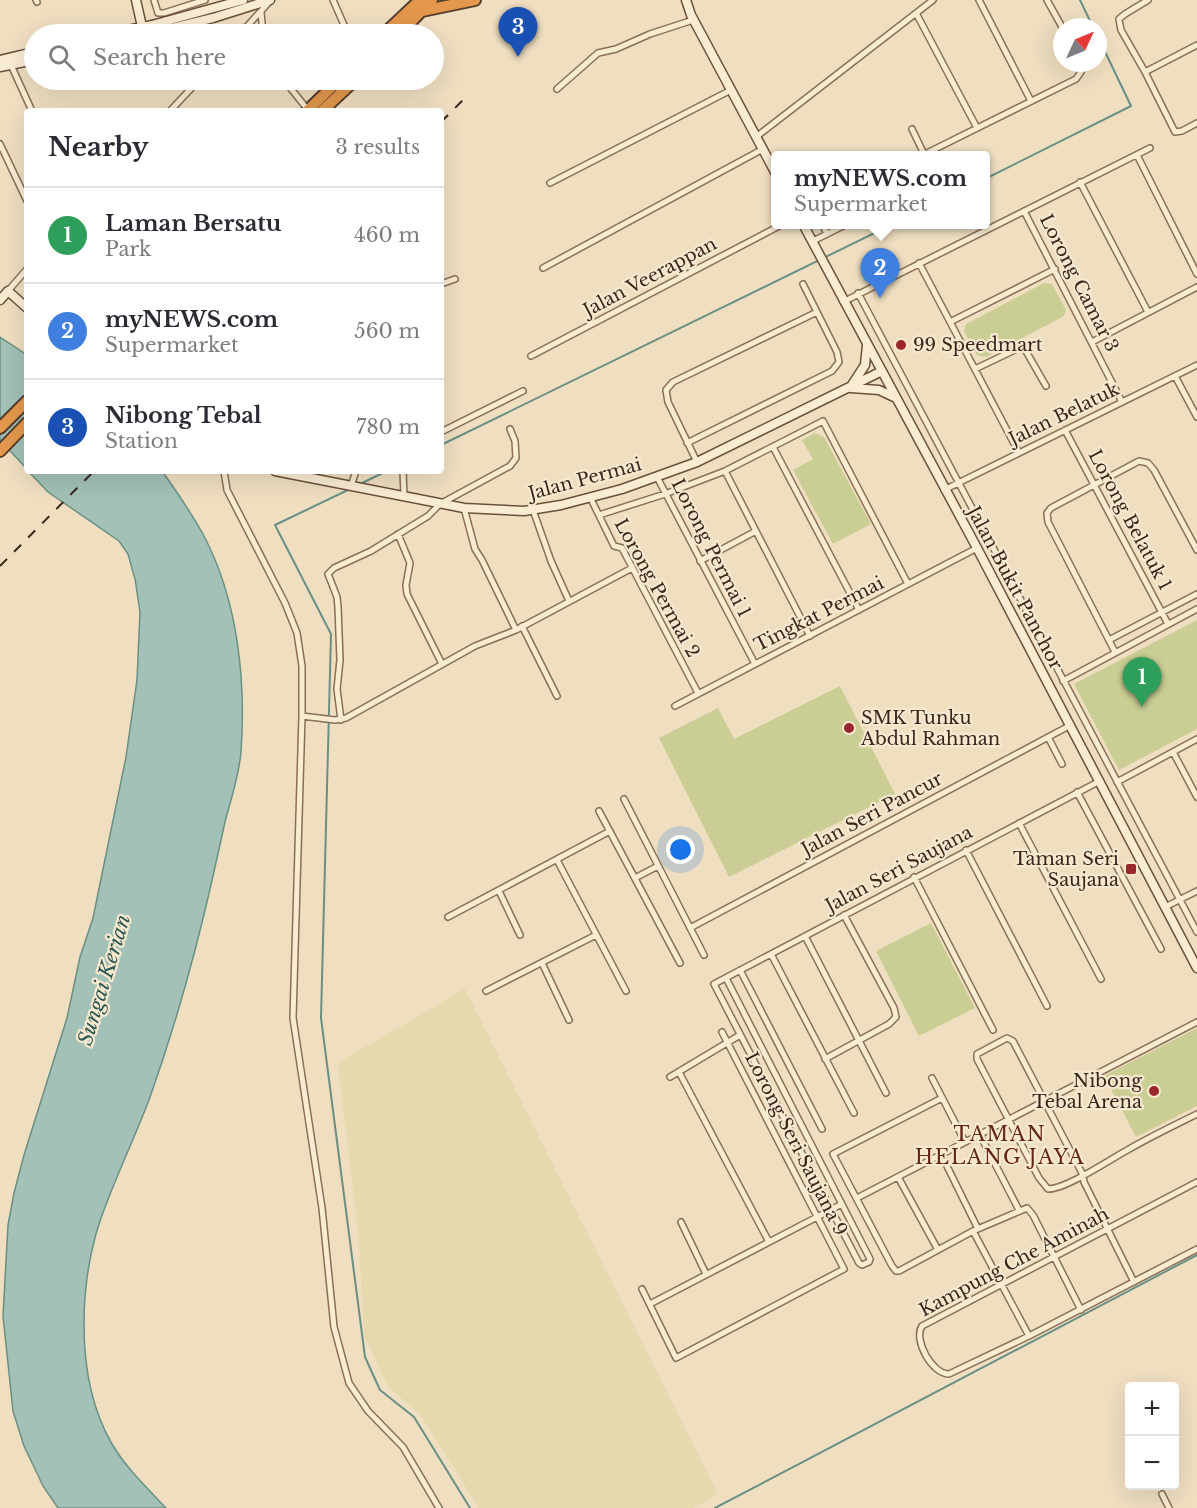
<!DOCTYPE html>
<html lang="en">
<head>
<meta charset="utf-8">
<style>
  :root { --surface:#fff; --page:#f2f2f3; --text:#2b2b33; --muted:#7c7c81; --line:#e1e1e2; --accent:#9b252d }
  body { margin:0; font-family:"Libre Baskerville",serif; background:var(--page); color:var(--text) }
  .controls { position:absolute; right:18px; bottom:18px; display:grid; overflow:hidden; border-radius:6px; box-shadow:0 6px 24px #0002 }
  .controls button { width:54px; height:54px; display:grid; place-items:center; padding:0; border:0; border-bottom:2px solid var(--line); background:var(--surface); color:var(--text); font:30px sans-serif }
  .compass { position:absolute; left:1053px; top:18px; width:54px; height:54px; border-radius:50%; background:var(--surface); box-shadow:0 6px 24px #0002; rotate:46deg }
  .you { position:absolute; left:681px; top:850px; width:21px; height:21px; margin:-15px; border:4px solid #fff; border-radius:50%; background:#1a73e8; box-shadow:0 0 0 9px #1a73e833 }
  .badge { display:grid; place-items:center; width:39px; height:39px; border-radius:50%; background:var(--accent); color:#fff; font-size:20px; font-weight:700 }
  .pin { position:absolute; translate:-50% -50px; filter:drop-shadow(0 2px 3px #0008) }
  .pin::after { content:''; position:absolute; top:32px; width:21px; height:18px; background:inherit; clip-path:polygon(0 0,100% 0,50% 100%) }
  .popup { position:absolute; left:771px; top:151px; width:219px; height:78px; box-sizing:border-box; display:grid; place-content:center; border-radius:6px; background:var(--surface); filter:drop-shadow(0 2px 4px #0005); font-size:20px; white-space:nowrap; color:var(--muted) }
  .popup b { font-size:22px; color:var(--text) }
  .popup::after { content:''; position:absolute; left:50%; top:100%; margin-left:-12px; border:12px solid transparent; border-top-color:var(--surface) }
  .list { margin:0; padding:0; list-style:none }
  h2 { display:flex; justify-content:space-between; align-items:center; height:78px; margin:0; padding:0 24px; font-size:26px }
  h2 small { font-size:20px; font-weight:400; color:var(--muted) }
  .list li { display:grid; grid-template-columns:39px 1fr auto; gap:18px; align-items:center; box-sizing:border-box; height:96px; padding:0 24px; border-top:2px solid var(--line) }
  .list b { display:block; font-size:22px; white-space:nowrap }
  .list p { margin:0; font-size:20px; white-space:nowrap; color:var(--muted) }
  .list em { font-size:20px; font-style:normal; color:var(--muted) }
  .icon { flex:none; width:33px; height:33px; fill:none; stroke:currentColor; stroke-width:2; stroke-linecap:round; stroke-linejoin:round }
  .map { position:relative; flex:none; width:1197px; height:1508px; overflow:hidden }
  .search { position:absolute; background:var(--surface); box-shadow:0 6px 24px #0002; left:24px; top:24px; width:420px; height:66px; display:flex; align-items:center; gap:15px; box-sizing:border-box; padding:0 21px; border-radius:33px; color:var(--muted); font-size:22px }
  .panel { position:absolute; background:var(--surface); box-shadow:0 6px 24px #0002; left:24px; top:108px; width:420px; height:366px; border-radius:6px }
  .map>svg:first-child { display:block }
  .farmland { fill:#e5d9ad }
  .green { fill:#cbce94 }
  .water { fill:#a3c1b7; stroke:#6a9084; stroke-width:1.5 }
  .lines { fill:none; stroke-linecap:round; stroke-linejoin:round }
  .stream { stroke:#6a9084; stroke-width:2 }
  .street-casing { stroke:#896f57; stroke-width:8 }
  .secondary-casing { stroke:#6b503b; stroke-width:11 }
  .highway-casing { stroke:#573d2c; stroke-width:14 }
  .street { stroke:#faecd3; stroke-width:5 }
  .secondary { stroke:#faecd3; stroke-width:8 }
  .highway { stroke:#e3984d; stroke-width:10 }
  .rail { stroke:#38281c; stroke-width:2; stroke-dasharray:10 10; stroke-linecap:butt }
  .poi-dot { fill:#9b252d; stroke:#f7e9d0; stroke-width:2 }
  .labels { text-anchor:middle; stroke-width:4.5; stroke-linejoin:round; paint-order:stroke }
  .street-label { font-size:18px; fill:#38281c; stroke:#f7e9d0 }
  .poi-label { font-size:18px; fill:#38281c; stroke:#f7e9d0; text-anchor:start }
  .water-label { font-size:20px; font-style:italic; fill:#2b5953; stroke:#f7e9d0 }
  .neighbourhood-label { font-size:20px; letter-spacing:1.5px; fill:#66251a; stroke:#f7e9d0 }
</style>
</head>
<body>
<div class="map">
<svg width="1197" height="1508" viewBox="0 0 1197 1508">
  <rect width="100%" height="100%" fill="#efdec0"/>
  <path class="farmland" d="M465,989L718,1494L693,1508H479L420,1414L388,1387L364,1335L359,1241L338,1063Z"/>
  <path class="green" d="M1044,283L1052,284L1066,310L1064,316L986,357L977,355L964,331L966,324Z
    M815,433L824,437L871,524L833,544L793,470L813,459L802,440Z
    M1197,620V729L1119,770L1074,684Z
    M840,686L895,794L729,877L659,738L718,708L734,739Z
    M931,923L975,1008L919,1036L876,951Z
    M1197,1028V1106L1136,1137L1104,1076Z"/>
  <path class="water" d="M0,337L24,353L27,359V469L0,440Z
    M28,471H162C177,492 192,514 204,536C238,601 246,680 241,752C239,776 231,799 225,822C221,840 217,858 213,876C196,952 175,1027 149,1100C136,1134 120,1168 107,1202C78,1273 73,1377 112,1444C126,1468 147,1488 166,1508H58L43,1486L24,1446L13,1411L3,1316L8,1225L14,1193L24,1155L67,1018L80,957L93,918L126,757L137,680L140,612L135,579L128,554L119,541L48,492Z"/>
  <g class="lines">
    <path class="stream" d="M1080,0L1093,27
      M985,179L1131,106L1098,37
      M441,445L893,224
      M360,484L387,471
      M350,489L275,525L331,634L321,1018L365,1357L380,1390L414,1417L470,1508
      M715,1508L1197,1255"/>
    <defs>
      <path id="street" d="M36,0L37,2
        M154,0L158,13H164L205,0
        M333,0L348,34
        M979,0L1031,101
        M1047,0L1062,27
        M1148,0L1125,14L1119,19L1121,30L1145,72L1175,132L1182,131L1197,123
        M261,12L263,34
        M916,13L977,128
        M240,34L270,1
        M11,65L32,111
        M1145,72L1197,45
        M284,80L308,110
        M557,89L598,53L616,49L650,34L693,20
        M170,111L199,80
        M912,129L924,154
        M756,137L933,0
        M0,144L27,201
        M1137,155L1197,274
        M921,156L1076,79L1081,72V63
        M1080,182L1148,312
        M550,183L731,90
        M1024,211L1122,402
        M822,224L827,234
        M813,241L847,224
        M919,263L1019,453
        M543,268L763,149
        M441,284L455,279
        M8,291L27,269
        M858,293L1197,932
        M843,302L1150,148
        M950,322L1055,269
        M1092,342L1197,287
        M531,356L783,224
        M975,369L1023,346L1046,386
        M1175,376L1197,417
        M1065,430L1168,624
        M441,432L523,391
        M687,443L832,371L839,362L837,352L803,284
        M773,447L859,610
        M697,462L668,402L666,390L673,382L817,312
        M224,471L227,490L285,603L297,633L302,666V716L293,1018L322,1208L334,1327L349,1383L368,1411L403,1447L439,1508
        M403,471L404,495
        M725,471L810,636
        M657,477L755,664
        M351,486L356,471
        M944,490L1197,365
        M590,497L614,546L622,548L698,693
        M464,508L475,549L482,560L516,630
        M533,510L551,561L569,601
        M599,515L665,494L725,471L823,421L908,584
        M398,534L410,563L406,585L407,594L442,664
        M700,561L756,531
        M522,626L557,696
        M1109,640L1197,594
        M1115,652L1048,522L1047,513L1051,508L1139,461L1148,463L1154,470L1197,550
        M1063,681L1197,609
        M675,706L977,548
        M302,716L335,720L346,718L475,646L516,630L632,568
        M341,720L337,689L340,660L338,607L337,597L328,574L334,568L371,551L428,516L440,504L510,466L516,458L515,441L510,429
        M1048,737L1062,764
        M1173,752L1197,797
        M1117,782L1197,739
        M1077,792L1161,949
        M624,799L704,955
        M599,811L680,963
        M1019,823L1101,979
        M966,850L1047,1006
        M557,860L626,991
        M914,877L993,1030
        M635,878L658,866
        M499,891L520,935
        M1165,907L1197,891
        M448,917L610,831
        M690,928L1069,726
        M805,936L886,1093
        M771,954L854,1113
        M542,963L569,1020
        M740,970L822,1129
        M726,978L870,1259L869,1262L862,1265L859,1263L714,984L1098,782
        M486,991L596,935
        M825,1059L889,1024L896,1017L894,1008L844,915
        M679,1072L769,1242
        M670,1077L740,1035
        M932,1078L965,1142
        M942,1098L833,1154L892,1266L896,1271H899L973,1231L1027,1208L1033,1215L1081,1310
        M980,1135L1019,1210
        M941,1154L978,1229
        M898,1177L938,1250
        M1197,1182L922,1326C913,1340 932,1374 949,1374L1029,1336L1197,1249
        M857,1198L1197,1022
        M681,1222L706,1274
        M973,1231L1029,1336
        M1134,1282L1084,1182L1083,1175L1013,1041L1007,1038L977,1054V1059L1039,1178L1048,1189C1067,1189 1112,1158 1131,1148C1152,1136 1175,1125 1197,1114
        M642,1289L676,1358L844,1269L722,1032
        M650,1304L842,1204
        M1162,1494L1169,1508"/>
      <path id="secondary" d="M136,0L143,31
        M686,0L691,15L775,172
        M109,34L152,25L243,0
        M148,34L213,18L270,0
        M0,60L34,52
        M0,67L34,60
        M803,224L977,548L1197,968
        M0,300L8,291L27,308
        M852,385L865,365L867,345
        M851,388L879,390L896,398
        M275,471L464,508L524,511L561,505L622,489L697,462L882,371"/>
      <path id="highway" d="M422,11L475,0
        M384,34L420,0
        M399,34L432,0
        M307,111L339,80
        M322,111L355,80
        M0,428L27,401
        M0,451L27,423"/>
    </defs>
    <use href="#street" class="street-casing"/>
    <use href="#secondary" class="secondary-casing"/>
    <use href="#highway" class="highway-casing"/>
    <use href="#street" class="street"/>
    <use href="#secondary" class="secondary"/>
    <use href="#highway" class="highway"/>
    <path class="rail" d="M441,122L466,97
      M0,566L94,471"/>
  </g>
  <g class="poi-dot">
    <circle cx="901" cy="345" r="6"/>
    <circle cx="849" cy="728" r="6"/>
    <rect x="1125" y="863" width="12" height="12" rx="3"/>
    <circle cx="1154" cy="1091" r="6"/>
  </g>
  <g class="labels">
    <g class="street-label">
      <text transform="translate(650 277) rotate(-28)" y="6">Jalan Veerappan</text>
      <text transform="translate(1079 283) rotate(63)" y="6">Lorong Camar 3</text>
      <text transform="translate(1064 414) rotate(-26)" y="6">Jalan Belatuk</text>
      <text transform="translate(585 479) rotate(-15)" y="6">Jalan Permai</text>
      <text transform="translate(1130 520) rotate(62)" y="6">Lorong Belatuk 1</text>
      <text transform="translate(711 548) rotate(63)" y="6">Lorong Permai 1</text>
      <text transform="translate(657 588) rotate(61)" y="6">Lorong Permai 2</text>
      <text transform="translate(1015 588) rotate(62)" y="6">Jalan Bukit Panchor</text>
      <text transform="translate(819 614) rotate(-27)" y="6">Tingkat Permai</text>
      <text transform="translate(872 814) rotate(-28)" y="6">Jalan Seri Pancur</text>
      <text transform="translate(899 869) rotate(-28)" y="6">Jalan Seri Saujana</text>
      <text transform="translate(796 1144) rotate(63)" y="6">Lorong Seri Saujana 9</text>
      <text transform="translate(1014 1262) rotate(-28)" y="6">Kampung Che Aminah</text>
    </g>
    <g class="poi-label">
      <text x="913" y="351">99 Speedmart</text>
      <text x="861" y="724">SMK Tunku<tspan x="861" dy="21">Abdul Rahman</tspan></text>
      <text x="1119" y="865" text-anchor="end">Taman Seri<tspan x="1119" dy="21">Saujana</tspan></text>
      <text x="1142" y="1087" text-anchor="end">Nibong<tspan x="1142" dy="21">Tebal Arena</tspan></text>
    </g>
    <g class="water-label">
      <text transform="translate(104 980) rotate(-73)" y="7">Sungai Kerian</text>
    </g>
    <g class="neighbourhood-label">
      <text x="1000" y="1141">TAMAN<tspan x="1000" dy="23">HELANG JAYA</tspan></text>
    </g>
  </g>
</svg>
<div class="controls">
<button>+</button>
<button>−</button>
</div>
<svg class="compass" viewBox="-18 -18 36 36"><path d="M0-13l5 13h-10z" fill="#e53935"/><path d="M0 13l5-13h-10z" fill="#7c7c81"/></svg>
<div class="you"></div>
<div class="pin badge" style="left:1142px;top:707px;background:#2e9e5b">1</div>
<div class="pin badge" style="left:880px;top:298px;background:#3f7fe0">2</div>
<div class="popup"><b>myNEWS.com</b>Supermarket</div>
<div class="pin badge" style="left:518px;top:57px;background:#1a4fb4">3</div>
<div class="search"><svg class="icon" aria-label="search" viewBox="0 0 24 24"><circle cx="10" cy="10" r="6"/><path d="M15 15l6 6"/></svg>Search here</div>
<section class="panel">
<h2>Nearby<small>3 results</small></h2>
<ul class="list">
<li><span class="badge" style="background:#2e9e5b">1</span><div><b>Laman Bersatu</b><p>Park</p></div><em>460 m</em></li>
<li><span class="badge" style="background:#3f7fe0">2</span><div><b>myNEWS.com</b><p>Supermarket</p></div><em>560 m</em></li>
<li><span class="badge" style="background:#1a4fb4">3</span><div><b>Nibong Tebal</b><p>Station</p></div><em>780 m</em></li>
</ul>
</section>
</div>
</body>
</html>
